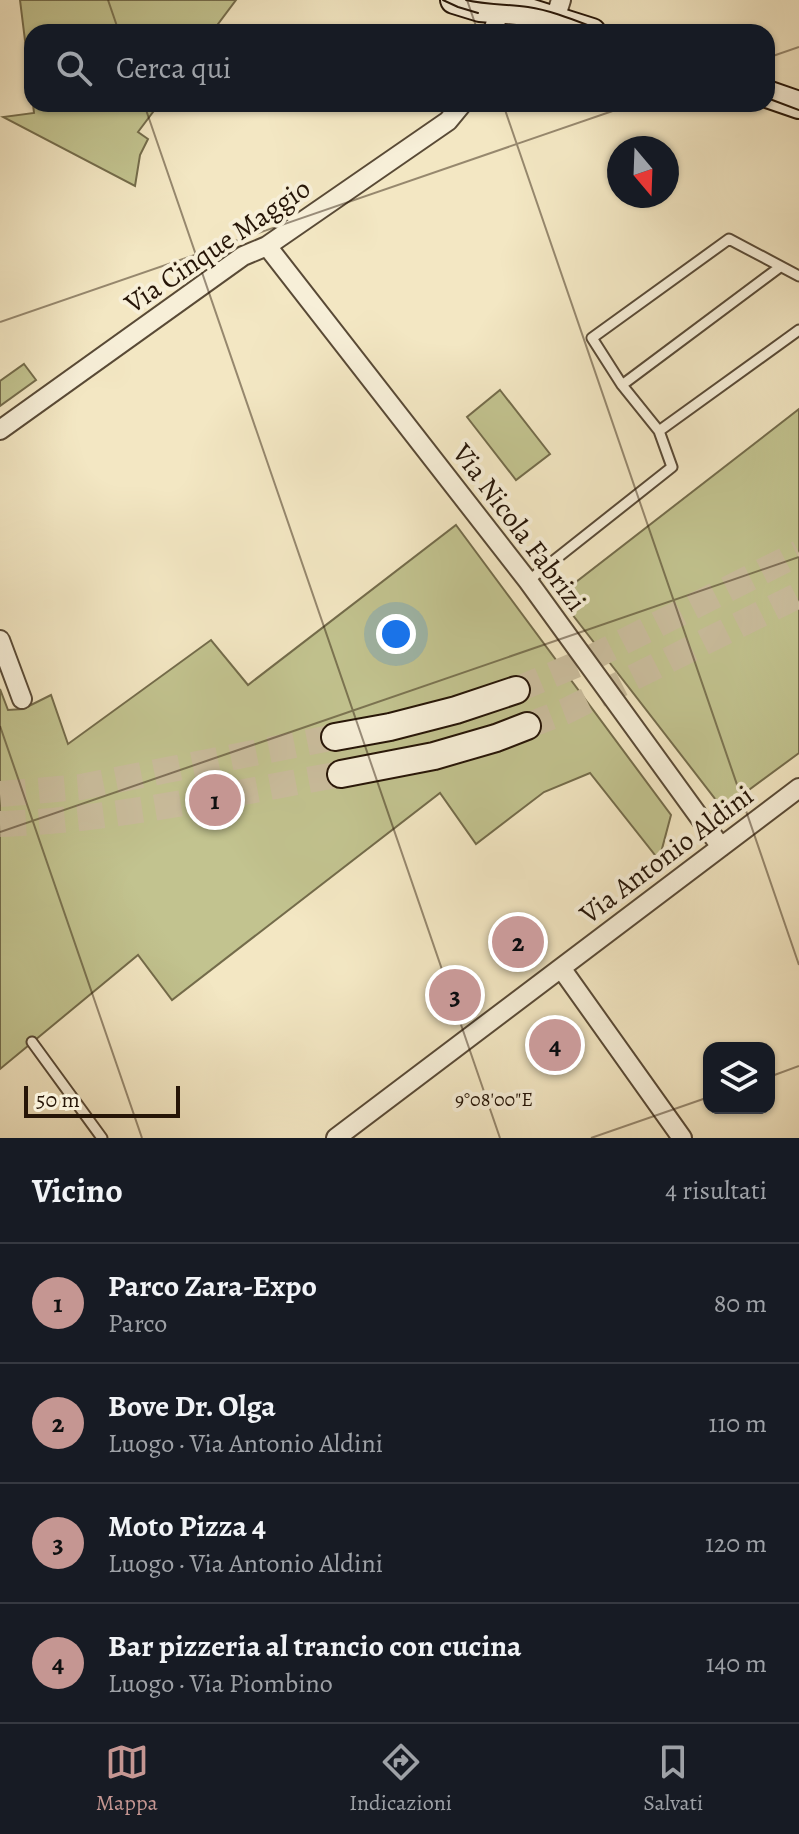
<!DOCTYPE html>
<html lang="it">
<head>
<meta charset="utf-8">
<style>
  :root { --surface:#171b24; --page:#242831; --text:#f1f3f6; --muted:#9ea1a6; --line:#363941; --accent:#c59692 }
  body { margin:0; font-family:Alegreya,serif; background:var(--page); color:var(--text) }
  .controls { position:absolute; right:24px; bottom:24px; display:grid; overflow:hidden; border-radius:16px; box-shadow:0 2px 6px #0004 }
  .controls button { width:72px; height:72px; display:grid; place-items:center; padding:0; border:0; border-bottom:2px solid var(--line); background:var(--surface); color:var(--text); font:40px sans-serif }
  .compass { position:absolute; left:607px; top:136px; width:72px; height:72px; border-radius:50%; background:var(--surface); box-shadow:0 2px 6px #0004; rotate:161deg }
  .scale { position:absolute; left:24px; bottom:20px; width:156px; box-sizing:border-box; padding-left:8px; border:4px solid #261507; border-top:0; font-size:22px; line-height:28px; white-space:nowrap; color:#261507; -webkit-text-stroke:6px #f7efd8; paint-order:stroke }
  .you { position:absolute; left:396px; top:634px; width:28px; height:28px; margin:-20px; border:6px solid #fff; border-radius:50%; background:#1a73e8; box-shadow:0 0 0 12px #1a73e833 }
  .badge { display:grid; place-items:center; width:52px; height:52px; border-radius:50%; background:var(--accent); color:#111; font-size:26px; font-weight:700 }
  .pin { position:absolute; translate:-50% -50%; border:4px solid #fff; box-shadow:0 2px 8px #0006 }
  .list { margin:0; padding:0; list-style:none }
  h2 { display:flex; justify-content:space-between; align-items:center; height:104px; margin:0; padding:0 32px; font-size:34px }
  h2 small { font-size:26px; font-weight:400; color:var(--muted) }
  .list li { display:grid; grid-template-columns:52px 1fr auto; gap:24px; align-items:center; box-sizing:border-box; height:120px; padding:0 32px; border-top:2px solid var(--line) }
  .list b { display:block; font-size:30px; white-space:nowrap }
  .list p { margin:0; font-size:26px; white-space:nowrap; color:var(--muted) }
  .list em { font-size:26px; font-style:normal; color:var(--muted) }
  .icon { flex:none; width:44px; height:44px; fill:none; stroke:currentColor; stroke-width:2; stroke-linecap:round; stroke-linejoin:round }
  .map { position:relative; flex:none; width:799px; height:1138px; overflow:hidden }
  .search { position:absolute; background:var(--surface); box-shadow:0 2px 6px #0004; left:24px; right:24px; top:24px; height:88px; display:flex; align-items:center; gap:20px; box-sizing:border-box; padding:0 28px; border-radius:24px; color:var(--muted); font-size:30px }
  .sheet { height:584px; background:var(--surface) }
  nav { display:flex; justify-content:space-around; align-items:center; box-sizing:border-box; height:112px; border-top:2px solid var(--line); background:var(--surface); font-size:22px; color:var(--muted) }
  nav a { display:grid; justify-items:center; gap:4px }
  nav .on { color:var(--accent) }
  .map>svg:first-child { display:block }
  .green { fill:#c2c38f; stroke:#746c4b; stroke-width:2 }
  .lines { fill:none; stroke-linecap:round; stroke-linejoin:round }
  .secondary-tunnel { stroke:#cabd9d; stroke-width:26; stroke-dasharray:26 13; stroke-linecap:butt }
  .lane-casing { stroke:#594a36; stroke-width:13 }
  .street-casing { stroke:#594a36; stroke-width:22 }
  .secondary-casing { stroke:#261507; stroke-width:30 }
  .lane { stroke:#f7efd8; stroke-width:9 }
  .street { stroke:#f7efd8; stroke-width:18 }
  .secondary { stroke:#f7efd8; stroke-width:26 }
  .tram { stroke:#261507; stroke-width:2 }
  .ticks { fill:none; stroke:#261507; stroke-width:2; stroke-opacity:0.45 }
  .labels { text-anchor:middle; stroke-width:8; stroke-linejoin:round; paint-order:stroke }
  .street-label { font-size:28px; fill:#261507; stroke:#f7efd8 }
  .ticks-label { font-size:20px; text-anchor:middle; fill:#261507; stroke:#f7efd8; stroke-width:8; stroke-linejoin:round; paint-order:stroke }
</style>
</head>
<body>
<div class="map">
<svg width="799" height="1138" viewBox="0 0 799 1138">
  <rect width="100%" height="100%" fill="#f3e7c3"/>
  <filter id="stains"><feTurbulence type="fractalNoise" baseFrequency=".0025" numOctaves="4"/><feColorMatrix values="0 0 0 0 .2 0 0 0 0 .09 0 0 0 0 .02 0 0 0 .5 -.17"/></filter>
  <radialGradient id="worn" r=".72"><stop offset=".6" stop-color="#630" stop-opacity="0"/><stop offset="1" stop-color="#630" stop-opacity=".3"/></radialGradient>
  <path class="green" d="M20,0H236L212,32H32V97Z
    M33,104H159L138,132L148,139L140,155L135,186L3,117L34,113Z
    M24,364L36,380L0,406V381Z
    M500,390L550,454L516,480L467,417Z
    M799,409V753L723,809L558,596Z
    M456,525L671,815L659,860L590,773L544,792L476,844L440,793L172,1000L138,955L0,1069V689L8,710L23,709L51,695L68,744L211,640L248,685Z"/>
  <g class="lines">
    <path class="secondary-tunnel" d="M516,690L585,661L799,553
      M527,726L566,711L799,595
      M0,794L81,787L335,737
      M0,824C115,820 228,794 341,774"/>
    <defs>
      <path id="lane" d="M622,385L780,267
        M659,431L799,330
        M528,581L672,467L659,431L622,385L592,338L729,239L799,276
        M32,1042L102,1138"/>
      <path id="street" d="M555,19L561,0
        M493,32L499,10
        M267,246L528,581L721,847
        M0,430L243,256L267,246L448,121L462,104
        M0,640L22,699
        M561,968L682,1138
        M336,1138L799,788"/>
      <path id="secondary" d="M454,0L480,8L529,12L592,32
        M767,94L799,105
        M335,737L390,727L456,710L516,690
        M341,774L434,756L496,738L527,726"/>
    </defs>
    <use href="#lane" class="lane-casing"/>
    <use href="#street" class="street-casing"/>
    <use href="#secondary" class="secondary-casing"/>
    <use href="#lane" class="lane"/>
    <use href="#street" class="street"/>
    <use href="#secondary" class="secondary"/>
    <path class="tram" d="M443,0L458,7L478,13
      M466,0C487,5 507,4 528,7C555,11 581,23 606,32
      M767,98L799,110"/>
  </g>
  <path class="ticks" d="M108,0L119,32M467,0L478,32M767,58L799,47M144,104L500,1138M503,104L799,965M0,322L633,104M0,726L142,1138M0,832L799,557M769,1077L799,1066M591,1138L709,1097"/>
  <g class="labels">
    <g class="street-label">
      <text transform="translate(217 245) rotate(-34)" y="10">Via Cinque Maggio</text>
      <text transform="translate(520 527) rotate(53)" y="10">Via Nicola Fabrizi</text>
      <text transform="translate(666 854) rotate(-37)" y="10">Via Antonio Aldini</text>
    </g>
  </g>
  <g class="ticks-label">
    <text x="494" y="1106">9°08'00"E</text>
  </g>
  <rect width="100%" height="100%" filter="url(#stains)"/>
  <rect width="100%" height="100%" fill="url(#worn)"/>
</svg>
<div class="controls">
<button><svg class="icon" aria-label="layers" viewBox="0 0 24 24"><path d="M12 4l9 5-9 5-9-5zM3 14l9 5 9-5"/></svg></button>
</div>
<svg class="compass" viewBox="-18 -18 36 36"><path d="M0-13l5 13h-10z" fill="#e53935"/><path d="M0 13l5-13h-10z" fill="#9ea1a6"/></svg>
<div class="scale">50 m</div>
<div class="you"></div>
<div class="pin badge" style="left:215px;top:800px">1</div>
<div class="pin badge" style="left:518px;top:942px">2</div>
<div class="pin badge" style="left:455px;top:995px">3</div>
<div class="pin badge" style="left:555px;top:1045px">4</div>
<div class="search"><svg class="icon" aria-label="search" viewBox="0 0 24 24"><circle cx="10" cy="10" r="6"/><path d="M15 15l6 6"/></svg>Cerca qui</div>
</div>
<section class="sheet">
<h2>Vicino<small>4 risultati</small></h2>
<ul class="list">
<li><span class="badge">1</span><div><b>Parco Zara-Expo</b><p>Parco</p></div><em>80 m</em></li>
<li><span class="badge">2</span><div><b>Bove Dr. Olga</b><p>Luogo · Via Antonio Aldini</p></div><em>110 m</em></li>
<li><span class="badge">3</span><div><b>Moto Pizza 4</b><p>Luogo · Via Antonio Aldini</p></div><em>120 m</em></li>
<li><span class="badge">4</span><div><b>Bar pizzeria al trancio con cucina</b><p>Luogo · Via Piombino</p></div><em>140 m</em></li>
</ul>
</section>
<nav>
<a class="on"><svg class="icon" aria-label="map" viewBox="0 0 24 24"><path d="M3 6l6-2 6 2 6-2v14l-6 2-6-2-6 2zM9 4v14M15 6v14"/></svg>Mappa</a>
<a><svg class="icon" aria-label="directions" viewBox="0 0 24 24"><path d="M12 3l9 9-9 9-9-9zM9 14v-3h6M13 9l2 2-2 2"/></svg>Indicazioni</a>
<a><svg class="icon" aria-label="saved" viewBox="0 0 24 24"><path d="M7 4h10v16l-5-4-5 4z"/></svg>Salvati</a>
</nav>
</body>
</html>
